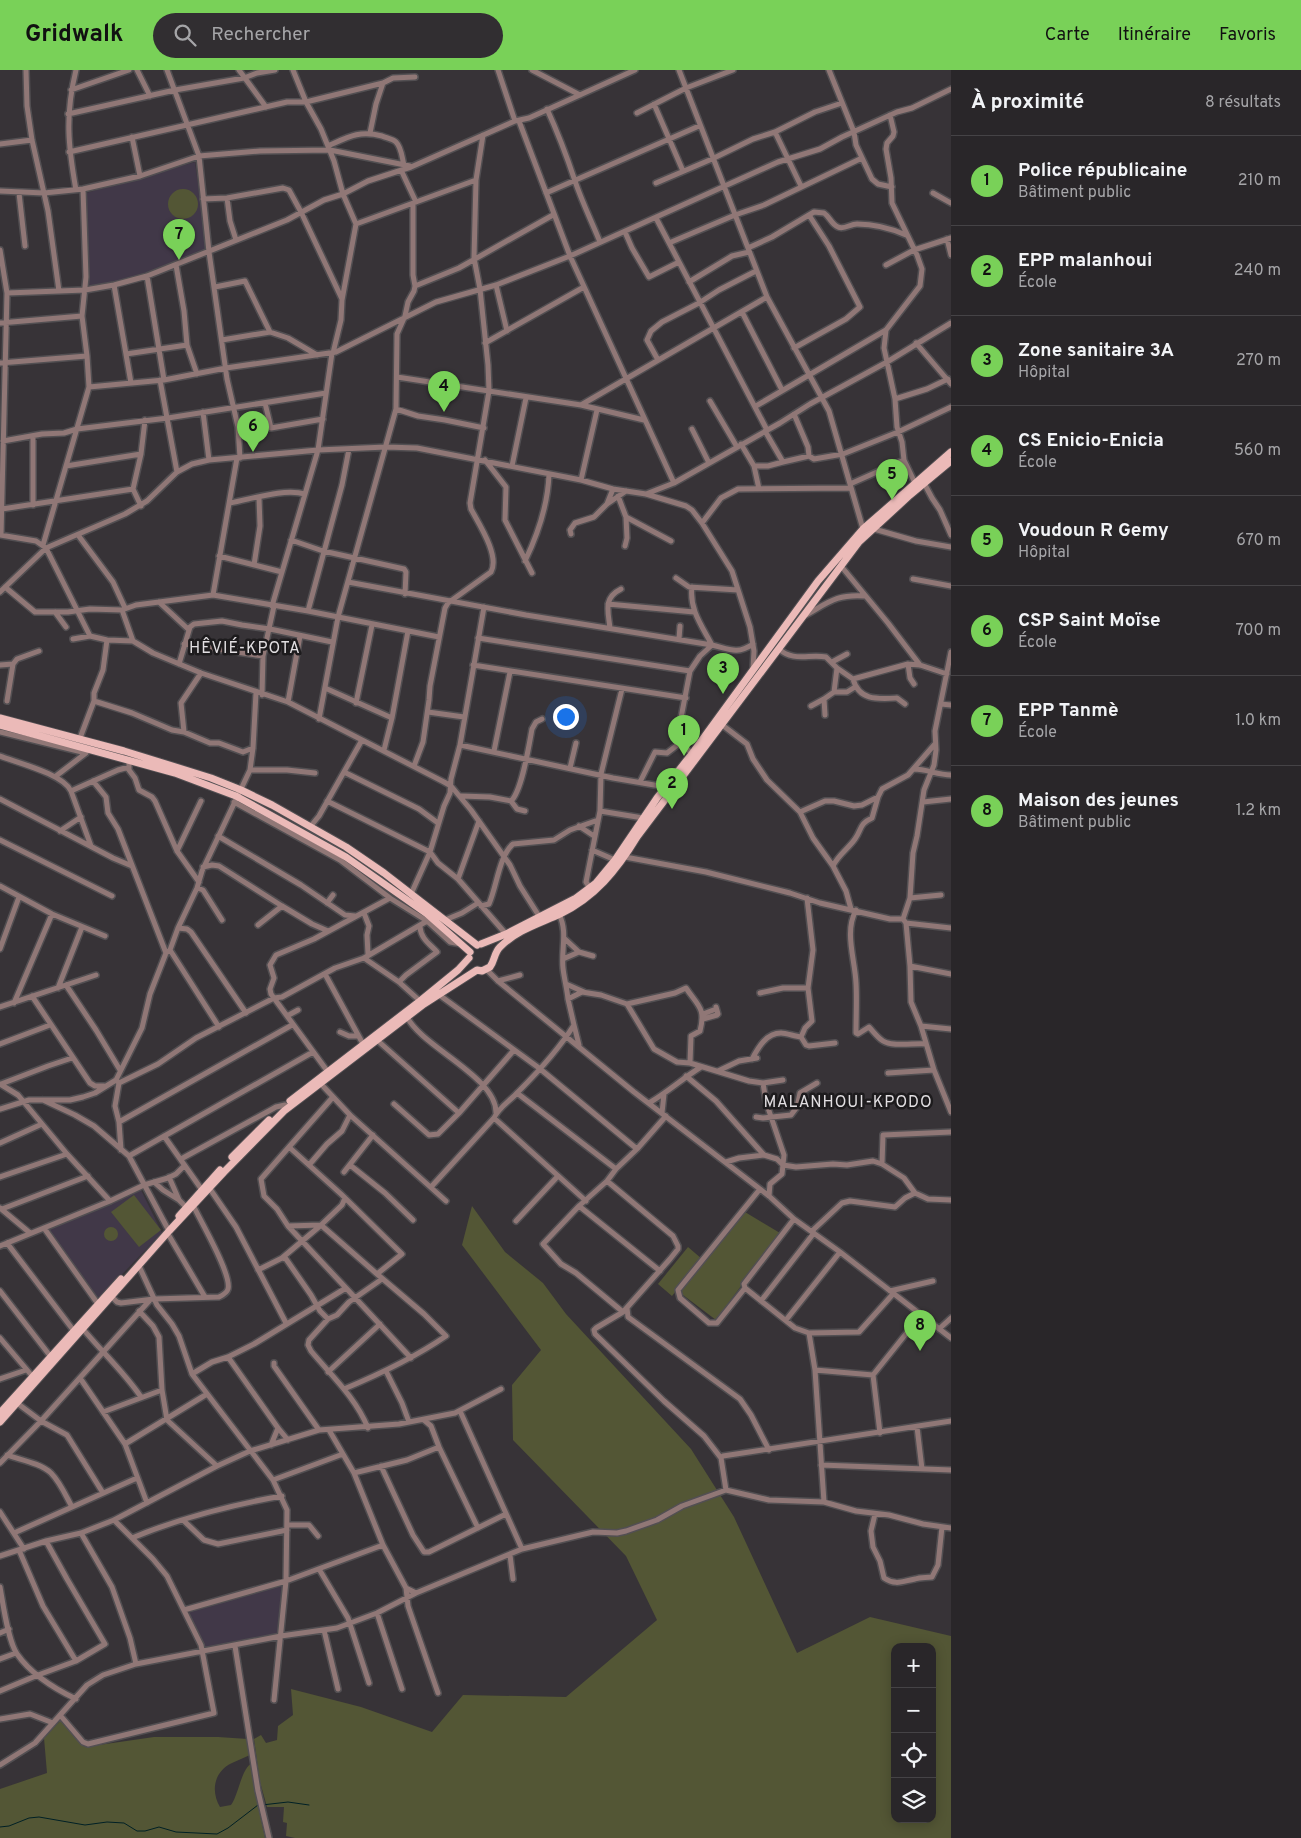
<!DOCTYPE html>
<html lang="fr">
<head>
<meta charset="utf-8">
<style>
  :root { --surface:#292629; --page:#312e31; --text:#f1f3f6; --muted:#a5a5a8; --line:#454346; --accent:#79d158 }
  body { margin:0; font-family:Overpass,sans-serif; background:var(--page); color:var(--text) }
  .controls { position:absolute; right:15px; bottom:15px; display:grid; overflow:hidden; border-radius:10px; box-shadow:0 2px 12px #0003 }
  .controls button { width:45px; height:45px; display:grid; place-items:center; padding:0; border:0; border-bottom:1px solid var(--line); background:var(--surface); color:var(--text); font:25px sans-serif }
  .you { position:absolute; left:565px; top:646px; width:18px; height:18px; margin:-12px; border:4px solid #fff; border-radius:50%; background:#1a73e8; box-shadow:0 0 0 8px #1a73e833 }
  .badge { display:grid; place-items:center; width:32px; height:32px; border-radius:50%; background:var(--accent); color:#111; font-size:16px; font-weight:700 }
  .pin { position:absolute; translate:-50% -41px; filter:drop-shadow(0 1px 2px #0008) }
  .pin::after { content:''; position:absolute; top:26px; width:18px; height:15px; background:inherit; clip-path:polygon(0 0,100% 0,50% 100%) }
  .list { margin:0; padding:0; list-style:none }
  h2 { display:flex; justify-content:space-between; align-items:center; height:65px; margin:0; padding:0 20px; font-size:21px }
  h2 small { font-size:16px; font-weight:400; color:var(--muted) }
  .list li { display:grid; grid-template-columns:32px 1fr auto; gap:15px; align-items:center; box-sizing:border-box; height:90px; padding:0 20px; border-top:1px solid var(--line) }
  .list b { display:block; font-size:19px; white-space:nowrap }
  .list p { margin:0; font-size:16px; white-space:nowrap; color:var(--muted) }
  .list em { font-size:16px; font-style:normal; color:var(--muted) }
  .icon { flex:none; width:28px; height:28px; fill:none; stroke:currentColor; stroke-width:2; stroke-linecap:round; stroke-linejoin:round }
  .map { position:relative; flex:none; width:951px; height:1768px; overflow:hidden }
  header { display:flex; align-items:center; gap:30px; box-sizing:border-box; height:70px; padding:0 25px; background:var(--accent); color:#111 }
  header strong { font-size:24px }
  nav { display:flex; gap:28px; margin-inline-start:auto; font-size:18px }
  .search { width:350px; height:45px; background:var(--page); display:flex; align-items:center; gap:12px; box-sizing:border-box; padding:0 18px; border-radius:28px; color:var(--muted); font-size:19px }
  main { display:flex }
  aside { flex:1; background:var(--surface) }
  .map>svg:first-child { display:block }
  .education { fill:#413848 }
  .green { fill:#535635; fill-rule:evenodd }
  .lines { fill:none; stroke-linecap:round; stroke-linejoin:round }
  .stream { stroke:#002025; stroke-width:1 }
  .minor-casing { stroke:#524f52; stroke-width:8 }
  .major-casing { stroke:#524f52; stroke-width:9 }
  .minor { stroke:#907776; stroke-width:5 }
  .major { stroke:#ebbab8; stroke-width:7 }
  .labels { text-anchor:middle; stroke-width:5; stroke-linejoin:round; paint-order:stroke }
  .quarter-label { font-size:16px; letter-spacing:1px; fill:#e2dfe2; stroke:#1d1b1d }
</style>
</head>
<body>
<header>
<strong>Gridwalk</strong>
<div class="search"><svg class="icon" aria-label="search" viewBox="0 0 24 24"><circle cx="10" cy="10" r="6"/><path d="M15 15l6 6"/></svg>Rechercher</div>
<nav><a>Carte</a><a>Itinéraire</a><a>Favoris</a></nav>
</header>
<main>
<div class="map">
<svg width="951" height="1768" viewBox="0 0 951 1768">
  <rect width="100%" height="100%" fill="#373337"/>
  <path class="education" d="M195,92L207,179L116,214L87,217L86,123Z
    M141,1120L162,1163L98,1229L48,1159Z
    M283,1514L279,1565L205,1580L186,1542Z"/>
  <path class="green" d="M168 134a15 15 0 1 1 30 0a15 15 0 1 1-30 0Z
    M134,1125L161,1160L139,1177L111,1142Z
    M472,1136L505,1182L543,1213L566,1244L691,1379L734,1447L797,1583L870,1547L951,1566V1768H295L286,1766L287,1753L283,1752L284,1737H267L260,1712L254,1669L261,1665L266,1673L277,1670L278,1656L293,1645L291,1619L361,1637L432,1662L463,1625L566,1627L657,1550L626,1486L513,1370L512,1315L541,1280L462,1175ZM895,1577H932V1749H895Z
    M745,1142L780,1163L716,1250L679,1222Z
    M104 1164a7 7 0 1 1 14 0a7 7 0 1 1-14 0Z
    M688,1177L702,1189L672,1226L658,1214Z
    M61,1650L85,1677L154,1667H218L248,1669L250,1685C244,1688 238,1690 232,1693C213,1702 211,1722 220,1737L231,1735C239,1724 241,1699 252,1693L257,1731L265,1768H0V1719L47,1703L44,1668Z"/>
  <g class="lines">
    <path class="stream" d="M262,1735L288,1732L309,1735
      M0,1757L9,1756L29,1748L39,1747L85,1755L107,1752L124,1753L137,1761H145L159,1757L176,1762L217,1764L228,1758L258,1735"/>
    <defs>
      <path id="minor" d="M26,0L27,36L32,70L48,141L59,221
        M137,0L150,26
        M167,0L199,86L209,182L227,309L238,357L240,388
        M239,0L266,37
        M293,0L306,32L321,59L334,91L343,124L356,154L342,230L341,250L333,283
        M498,0L515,51
        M532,0L580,25
        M679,0L767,227L829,341L863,459
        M829,0L854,62L856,75L872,109L878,114L892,117
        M71,20L129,0
        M654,34L683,101
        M547,39C558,63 567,87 575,111C582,132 592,152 600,172
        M637,43L686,18L733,0
        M68,44L175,20L244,8L257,3L275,0
        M890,45L894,62L893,66L887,73L886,79L891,108L892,133L917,185L922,199L920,216L886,260L884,278L895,329L897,357L902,372L904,390L915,413
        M519,51L570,186L674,413
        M775,62L801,116
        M370,63L376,34L383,13
        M132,67L140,106
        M0,74L32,70
        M328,76C348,67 359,60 382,66C386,68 393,69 396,72C402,78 402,89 404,95
        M69,82L287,32H306L383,13L393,8L415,7
        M401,100L416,132
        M656,113L712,89L753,69L775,62L815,42L842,33
        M76,120C68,75 65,45 76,0
        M0,121L44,123L83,119L140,106L199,86L260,81L330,80L410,96
        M19,123L25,176
        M546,123L699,56
        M933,123L951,133
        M227,128L230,151L236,170
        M203,129L227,128L283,118L289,120L301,142L342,229
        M656,148L767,360
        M356,154L476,110
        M625,162L632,178L649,207L679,192
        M947,169L951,185
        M669,173L735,145L764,135L862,88
        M748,178L772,167L814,142L824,143C830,147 831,154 838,157C844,160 850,154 857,154C875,154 890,158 906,165
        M0,180L7,223L1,465
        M176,195L184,241L187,275L197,304
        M886,195L914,180L951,168
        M147,206L164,310
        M689,212L732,186L749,182
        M114,215L131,313
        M496,215L507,261
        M415,216L459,198L553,145
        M215,217L245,211L270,262
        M7,223L85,220L114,215L147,206L287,150L324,130L343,124L368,111L411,97L515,51L529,48L635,0
        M742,242L782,320
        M0,253L82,246
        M222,270L270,262L288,268L317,285
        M485,273L584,217
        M916,273L951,314
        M794,278L846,249L860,237L829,176L809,145
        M126,284L187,275
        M658,290L647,270L651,261L662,252L699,233L719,220L756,201
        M0,293L87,286
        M397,307L581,335L644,350
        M160,310L177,402
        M89,317L164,310L226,298L336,282L436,232L496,215L570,186L778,92L820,79L842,67L897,42L912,38L951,19
        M895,329L927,319L948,309
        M710,331L737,377
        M265,333L271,358L323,349
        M581,335L767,227
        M756,336L886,260
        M396,339L418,346L445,350L484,358
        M203,342L209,390
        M794,344L808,377L809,386L814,389L843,384L898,362L951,337
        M692,359L709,393
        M765,361L783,392L809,386
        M33,367V435
        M3,371L42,364L64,363L77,359L168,348L326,323
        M741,374L754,396H768L783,392
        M485,390L506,417L505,450L532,503
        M66,396L141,384
        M512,396L526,328
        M754,396L759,419
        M581,410L597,340
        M924,413L932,428L940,440L951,465
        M850,414L904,390
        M646,424L674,413L780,353L810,334L887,292L951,253
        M618,426L626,447
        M230,433C252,429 284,418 305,424
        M607,434L613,419
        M141,436L133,419L141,384L145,350
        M2,439L133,419
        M702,453L721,428L738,419L851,418
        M874,459L916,471L951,477
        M571,464L570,460L575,453L594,447L607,434L626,421
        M0,465L36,471L46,478L90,566
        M78,465L113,512L125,538
        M291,470L323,481L404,499L406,502L405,524
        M43,475L89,317L87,286L82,246L86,207L83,119
        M625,476L627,468L626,447L671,471
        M219,486L282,502
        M525,491C538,464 548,434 549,404
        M254,495L260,456L259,428
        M841,496L888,553L920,595
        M676,508L689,517L738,520
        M913,509L951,516
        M348,512L526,545L712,575C729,579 737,585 753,574
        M5,517L35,542H68L90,539L122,540L136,535L213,525L308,541L439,567
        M0,522L46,478L125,444L147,431L177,402L192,394L209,390L318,380L386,377L417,378L581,410L613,419L646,424L686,436L692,440L702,453L732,501L750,557L754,581L753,599
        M213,525L237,388
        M159,532L188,559
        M608,534L694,542
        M272,536L318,380L332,283
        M122,540L133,571
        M308,541L342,415L349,379
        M55,542L66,557
        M806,545C829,532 837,524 865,526
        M610,558C608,541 603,528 621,519
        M478,568L690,601
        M73,569L90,566L107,570L133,571L153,583L201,603L288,632L444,712L451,716L471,740L510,795L520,816L539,846
        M679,569L680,556
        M184,574L263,586
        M779,579C793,592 809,584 826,587L837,598L853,609L908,594L920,595L947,604
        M832,592L847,584
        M13,594L17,589L39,581
        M179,594L190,557L194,554L222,551L242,555L270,559L332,572
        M908,594L910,608L914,614
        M0,595L13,594L7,631
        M473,595L686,628
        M853,609C859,631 878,629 897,628L905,634
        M325,618L392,648L408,561
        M834,622H847L855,617
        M262,625L263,586L274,536
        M94,631L132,643L172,660L184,662L210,673H219L243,682L253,678
        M288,632L300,566
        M356,633L372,555
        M941,634L951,635
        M811,636L824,629
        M428,642L464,647
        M825,645L824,629L834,622L837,598
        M319,649L338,547L396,339L397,264L405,246L408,232L414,221L415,216L413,205V134
        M721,654L747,674L753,689L767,710L800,742L813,768L833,796L846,821L851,839
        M0,662L86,683
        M184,662L181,633L201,603
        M80,668L94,631V623L103,600L107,570
        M460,675L613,708L666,717
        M384,680L392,648
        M494,681L510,602
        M692,683L683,676L678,668L680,653L690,601L700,586L712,575C702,556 689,539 692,517
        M0,686C18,693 63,704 71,721L91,776
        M129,690V700L135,708L139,720L152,727L155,731L177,781L199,812
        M414,696L423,672L429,630L430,616L445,538L448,533L491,502C500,486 479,454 471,439L470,433L489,321L488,295L480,219L474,188L476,110L483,65
        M570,698L576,673
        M914,699C927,699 937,705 951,705
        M250,700H287L315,703
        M344,702L419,739L438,753
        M56,706L86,683
        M93,711L106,727L108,743L118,759L166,883
        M640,712L655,682L667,683L680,673
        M71,721L118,700L129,697
        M461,726L490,727L511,731L517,739L525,741
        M0,729L113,788L132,796
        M327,731L430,782L438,793L458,809L506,864
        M511,731C522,721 529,675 532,659L536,652L542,649
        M234,732L340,790L390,828L427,851L450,872L461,874
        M923,732L951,729
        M600,741L643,748
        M800,742L825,731H834L854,736L862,735L878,727
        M579,756L594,766
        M310,757L319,746L362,670
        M60,761L81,747
        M218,766L301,815L345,845L355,846
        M0,770L112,826
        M592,780L615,790
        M177,781L201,731
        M625,787L706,802L790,823L820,833L890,849H903L906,853L951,858
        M833,796C838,785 848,779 855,769C862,759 859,754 872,748L878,727L882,719L908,705L935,674
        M203,797L212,795L219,796L282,836L312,854L328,861
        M458,809L479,751
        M0,816L52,844L105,866
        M197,818L203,820L222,850
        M590,818L586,812L600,741L601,704L622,619
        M411,824L430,782L444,736L450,723L451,709L460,675L484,537
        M807,828L813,880L808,918L812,951L805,958L801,967L806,975L809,976L835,973
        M910,828L941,825
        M327,833L333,825
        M481,836L489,834C497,816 499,786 513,774L554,770L570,760L598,750
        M856,840C844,862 855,889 856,913C857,929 856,946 856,963L858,964L869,957C873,961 877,967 883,971C892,977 914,973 926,974
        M364,843L369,856L367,865L368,884
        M559,844C568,862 561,879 563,898C564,908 567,918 568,929
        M903,849L910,828L913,783L917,766L924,720L934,695L936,680L935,661L951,582
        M445,850L462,843L478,833
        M906,853L910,896L911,932L921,956L934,1000L951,1042
        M258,855L282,836
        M178,858L187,859L191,862L246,943
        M565,869L579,882L593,886
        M0,879L19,827
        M170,880L219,957
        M364,888L399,912L420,931
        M563,889L579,882
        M910,896L951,904
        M486,899L498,911L634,1022L769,1126L794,1149L840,1182L951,1268
        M325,904L363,974
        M498,911L520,905
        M399,912L406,905L437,882C430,874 421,869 420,857
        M566,914L584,922
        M66,915L96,960L120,1000
        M58,918L82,857
        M760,923L783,918H808
        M438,924L539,998L637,1079
        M32,926L90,1013L95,1016H104
        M14,933L52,844
        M627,934L675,923L686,918C698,936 706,938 700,961L691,966L690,993
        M0,937L96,905
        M703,944L716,939
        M287,946L298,940
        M407,947C422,977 497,1007 496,1043
        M703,949L717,945L718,944L716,937
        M574,955L579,975
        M921,956L951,959
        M340,962L349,966H358
        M377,970L459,1043
        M0,974L50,955
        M752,989C758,978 766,963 781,963C786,963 794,966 801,967
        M718,1001L739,991L757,988
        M328,1002L271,924L270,919L274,908L270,895L276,885L314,869L390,828
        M888,1003L934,1000
        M686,1006L716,1031L764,1085
        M119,1013L158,994L196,968L274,928L282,927L335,898L364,888L427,851
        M763,1013L766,1032L784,1085L782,1104L770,1114L769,1126
        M0,1014L18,1025L67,1084L110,1131
        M1,1014L48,996L72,988
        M321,1014L350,1045L446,1131
        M517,1023L616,1099
        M333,1027L289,1077L341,1124L402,1184L377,1204L424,1244L446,1266C414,1288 380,1304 344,1319
        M43,1030L75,1045L94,1056L129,1086L313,982
        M649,1033C668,1022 683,1008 701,997
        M394,1034L429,1065L438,1064L459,1043L514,980
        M0,1039L29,1030H70L83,1027L95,1023L116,1010
        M662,1043L664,1024
        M756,1047L763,1048L791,1045L797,1037L800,1023L817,1013
        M494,1048L586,1131
        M119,1052L292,955
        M164,1066L202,1120
        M0,1073L42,1054
        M289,1077L261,1109L264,1126L277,1139L288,1156L321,1155
        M121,1080L119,1052L115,1036L119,1013L116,1010L142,958L150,924L166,883L170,880L178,858L197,818L202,801L250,700L253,678L256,623
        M129,1086L169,1161
        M181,1089L276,1037L285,1035
        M726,1092L739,1088L764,1085L777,1089L783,1095L796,1097L833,1094L847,1095L873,1091L882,1094L883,1065L951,1062
        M882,1094L904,1108L915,1123L928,1129L951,1130
        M309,1095L327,1074L342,1061L350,1045
        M350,1095L385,1123L413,1150
        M344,1102L373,1065
        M0,1107L67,1084
        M169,1107L179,1130L186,1137
        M607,1111L673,1166L678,1176V1179L670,1189L623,1242L596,1258L594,1260L595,1264L664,1331L704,1366L721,1388L726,1420
        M154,1112L163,1120L179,1130
        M431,1117L494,1048C499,1037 510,1031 518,1022C538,1002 559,979 574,955L568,929L582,922L601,925L627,934L654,979L677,992L690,993L749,1011L763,1013L783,1010
        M210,1119L236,1157L286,1253
        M760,1119L678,1220L680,1228L709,1253H717L745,1218L744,1214L794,1149
        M345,1128L342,1135L321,1155L377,1204
        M579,1136L660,1201
        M0,1138L30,1163
        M2,1139L88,1106
        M516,1151L558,1106
        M288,1156L346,1218
        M44,1158L98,1234
        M812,1161L842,1133L850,1131L895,1137L905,1128L915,1123
        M168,1164L205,1227
        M7,1173L74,1261
        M0,1176L110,1131L144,1115L168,1108L176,1104L184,1096
        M282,1188L320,1156
        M139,1196L157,1235L172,1254L179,1266L192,1304L273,1410L287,1440L286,1511L274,1630
        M258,1200L282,1188L286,1189L311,1225L320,1241L328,1249
        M745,1218L795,1258L809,1263L859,1262L893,1224
        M0,1221L51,1287
        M890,1221L933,1211
        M112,1227L117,1232L121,1233L154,1229L219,1227C223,1225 227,1223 228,1219C232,1205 201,1152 194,1137
        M761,1231L814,1163
        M627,1238L628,1247L740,1329L751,1345L769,1380
        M139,1241L153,1256L159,1267L162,1320L167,1350L217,1396
        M623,1242L576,1203L561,1194L543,1174L579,1136L607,1111L616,1099L637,1079L666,1046
        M786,1250L840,1182
        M83,1259C102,1282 124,1302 141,1327
        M939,1259L951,1248
        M809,1263L815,1300L824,1432
        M0,1268L33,1307
        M228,1287L278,1358L288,1370
        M274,1293V1296L319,1360
        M815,1300L873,1305
        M386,1301L402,1333L409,1352
        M328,1302L380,1254
        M192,1304L212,1292L228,1287L254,1274L346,1218L411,1288
        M80,1308L125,1374L147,1433
        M0,1309L26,1300
        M17,1333L41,1351L67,1365L103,1423
        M460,1341L522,1479
        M103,1342L162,1320
        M424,1350L431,1356L439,1377
        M917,1357L922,1399
        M368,1358C356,1328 331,1305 311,1281L308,1275L309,1270L328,1249L337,1245L349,1232L382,1209
        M329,1360L354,1403L383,1475L406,1518L416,1523
        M880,1363L873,1305L921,1245
        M125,1374L207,1324
        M271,1375L278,1358
        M7,1385C21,1390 40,1393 51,1403C60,1412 66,1426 72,1437
        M721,1388L723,1386L951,1351
        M0,1393L41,1351L150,1230
        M821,1395L951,1400
        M381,1396L413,1465L424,1482H429L506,1444
        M354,1403L407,1390L439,1377L478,1458
        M273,1410L343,1384
        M0,1442L24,1479
        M875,1444L871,1461L873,1477L880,1491L884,1508C896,1516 903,1511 915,1509C921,1507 926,1508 932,1507L938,1495L942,1457
        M183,1450L204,1470L218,1474L287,1460
        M287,1455H309L318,1466
        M14,1463L137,1408
        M81,1463L112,1517L130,1568L136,1594
        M132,1468C180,1448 231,1435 282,1426
        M19,1480L43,1536L76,1591
        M510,1485L513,1509
        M0,1486L46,1471L81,1463L114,1450L217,1396L250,1381L319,1360L399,1354L455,1343L501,1319
        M319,1499L348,1548L369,1613
        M0,1517C3,1534 8,1571 17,1584C31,1604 55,1619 76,1629
        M406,1518L408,1536L438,1623
        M184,1540L286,1511L383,1475
        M377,1543L402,1619
        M324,1560L338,1619
        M0,1563L9,1559
        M235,1576L258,1721L269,1768
        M0,1589L16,1583
        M0,1621L38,1605L76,1591L105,1574L67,1509L46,1471
        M60,1645L83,1672L88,1674L214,1643L201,1575L167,1506L153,1489L114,1450
        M0,1649L30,1644L53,1653
        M0,1695L35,1673L87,1615L103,1605L136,1594L281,1566L337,1558L377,1543L416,1523L522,1479L593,1462L617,1463L626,1461L657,1450L682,1436L726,1420L769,1430L824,1432L856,1441L889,1445L923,1454L951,1458"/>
      <path id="major" d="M0,648L124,681L211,708L241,720L272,735L346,777L384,803L477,875
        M0,655L175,703L236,726L346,787L427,844L470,882
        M481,874L506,864L576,828L596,813L615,790L657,728L691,685L818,511L863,459L951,382
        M290,1031L420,931L458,900L469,888
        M232,1087L269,1050
        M179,1146L220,1100
        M0,1343L121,1209
        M0,1352L169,1161L224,1102L284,1041L424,934L477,900L482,901L490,897C495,890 494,883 500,877C517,860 538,854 560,844C595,827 617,800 637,767L859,472L910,425L951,391"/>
    </defs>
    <use href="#minor" class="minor-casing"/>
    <use href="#major" class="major-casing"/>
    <use href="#minor" class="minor"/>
    <use href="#major" class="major"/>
  </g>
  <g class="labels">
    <g class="quarter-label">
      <text x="245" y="583">HÊVIÉ-KPOTA</text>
      <text x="848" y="1037">MALANHOUI-KPODO</text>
    </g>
  </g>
</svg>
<div class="controls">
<button>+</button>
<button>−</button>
<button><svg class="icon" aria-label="locate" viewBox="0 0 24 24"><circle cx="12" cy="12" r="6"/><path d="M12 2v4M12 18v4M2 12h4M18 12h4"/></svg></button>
<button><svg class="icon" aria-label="layers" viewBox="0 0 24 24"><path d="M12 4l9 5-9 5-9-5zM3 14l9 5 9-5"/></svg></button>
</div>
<div class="you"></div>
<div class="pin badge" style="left:684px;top:686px">1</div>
<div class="pin badge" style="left:672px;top:739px">2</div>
<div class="pin badge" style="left:723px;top:624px">3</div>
<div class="pin badge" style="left:444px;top:342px">4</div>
<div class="pin badge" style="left:892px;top:430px">5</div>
<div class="pin badge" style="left:253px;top:382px">6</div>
<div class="pin badge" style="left:179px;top:190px">7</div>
<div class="pin badge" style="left:920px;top:1281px">8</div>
</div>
<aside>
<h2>À proximité<small>8 résultats</small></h2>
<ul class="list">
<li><span class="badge">1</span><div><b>Police républicaine</b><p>Bâtiment public</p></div><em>210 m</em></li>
<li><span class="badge">2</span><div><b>EPP malanhoui</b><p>École</p></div><em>240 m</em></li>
<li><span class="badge">3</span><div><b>Zone sanitaire 3A</b><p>Hôpital</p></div><em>270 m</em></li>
<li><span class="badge">4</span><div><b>CS Enicio-Enicia</b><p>École</p></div><em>560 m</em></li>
<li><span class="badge">5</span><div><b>Voudoun R Gemy</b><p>Hôpital</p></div><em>670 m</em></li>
<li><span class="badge">6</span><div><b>CSP Saint Moïse</b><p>École</p></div><em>700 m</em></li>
<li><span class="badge">7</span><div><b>EPP Tanmè</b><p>École</p></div><em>1.0 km</em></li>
<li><span class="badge">8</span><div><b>Maison des jeunes</b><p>Bâtiment public</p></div><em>1.2 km</em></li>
</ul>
</aside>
</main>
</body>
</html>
